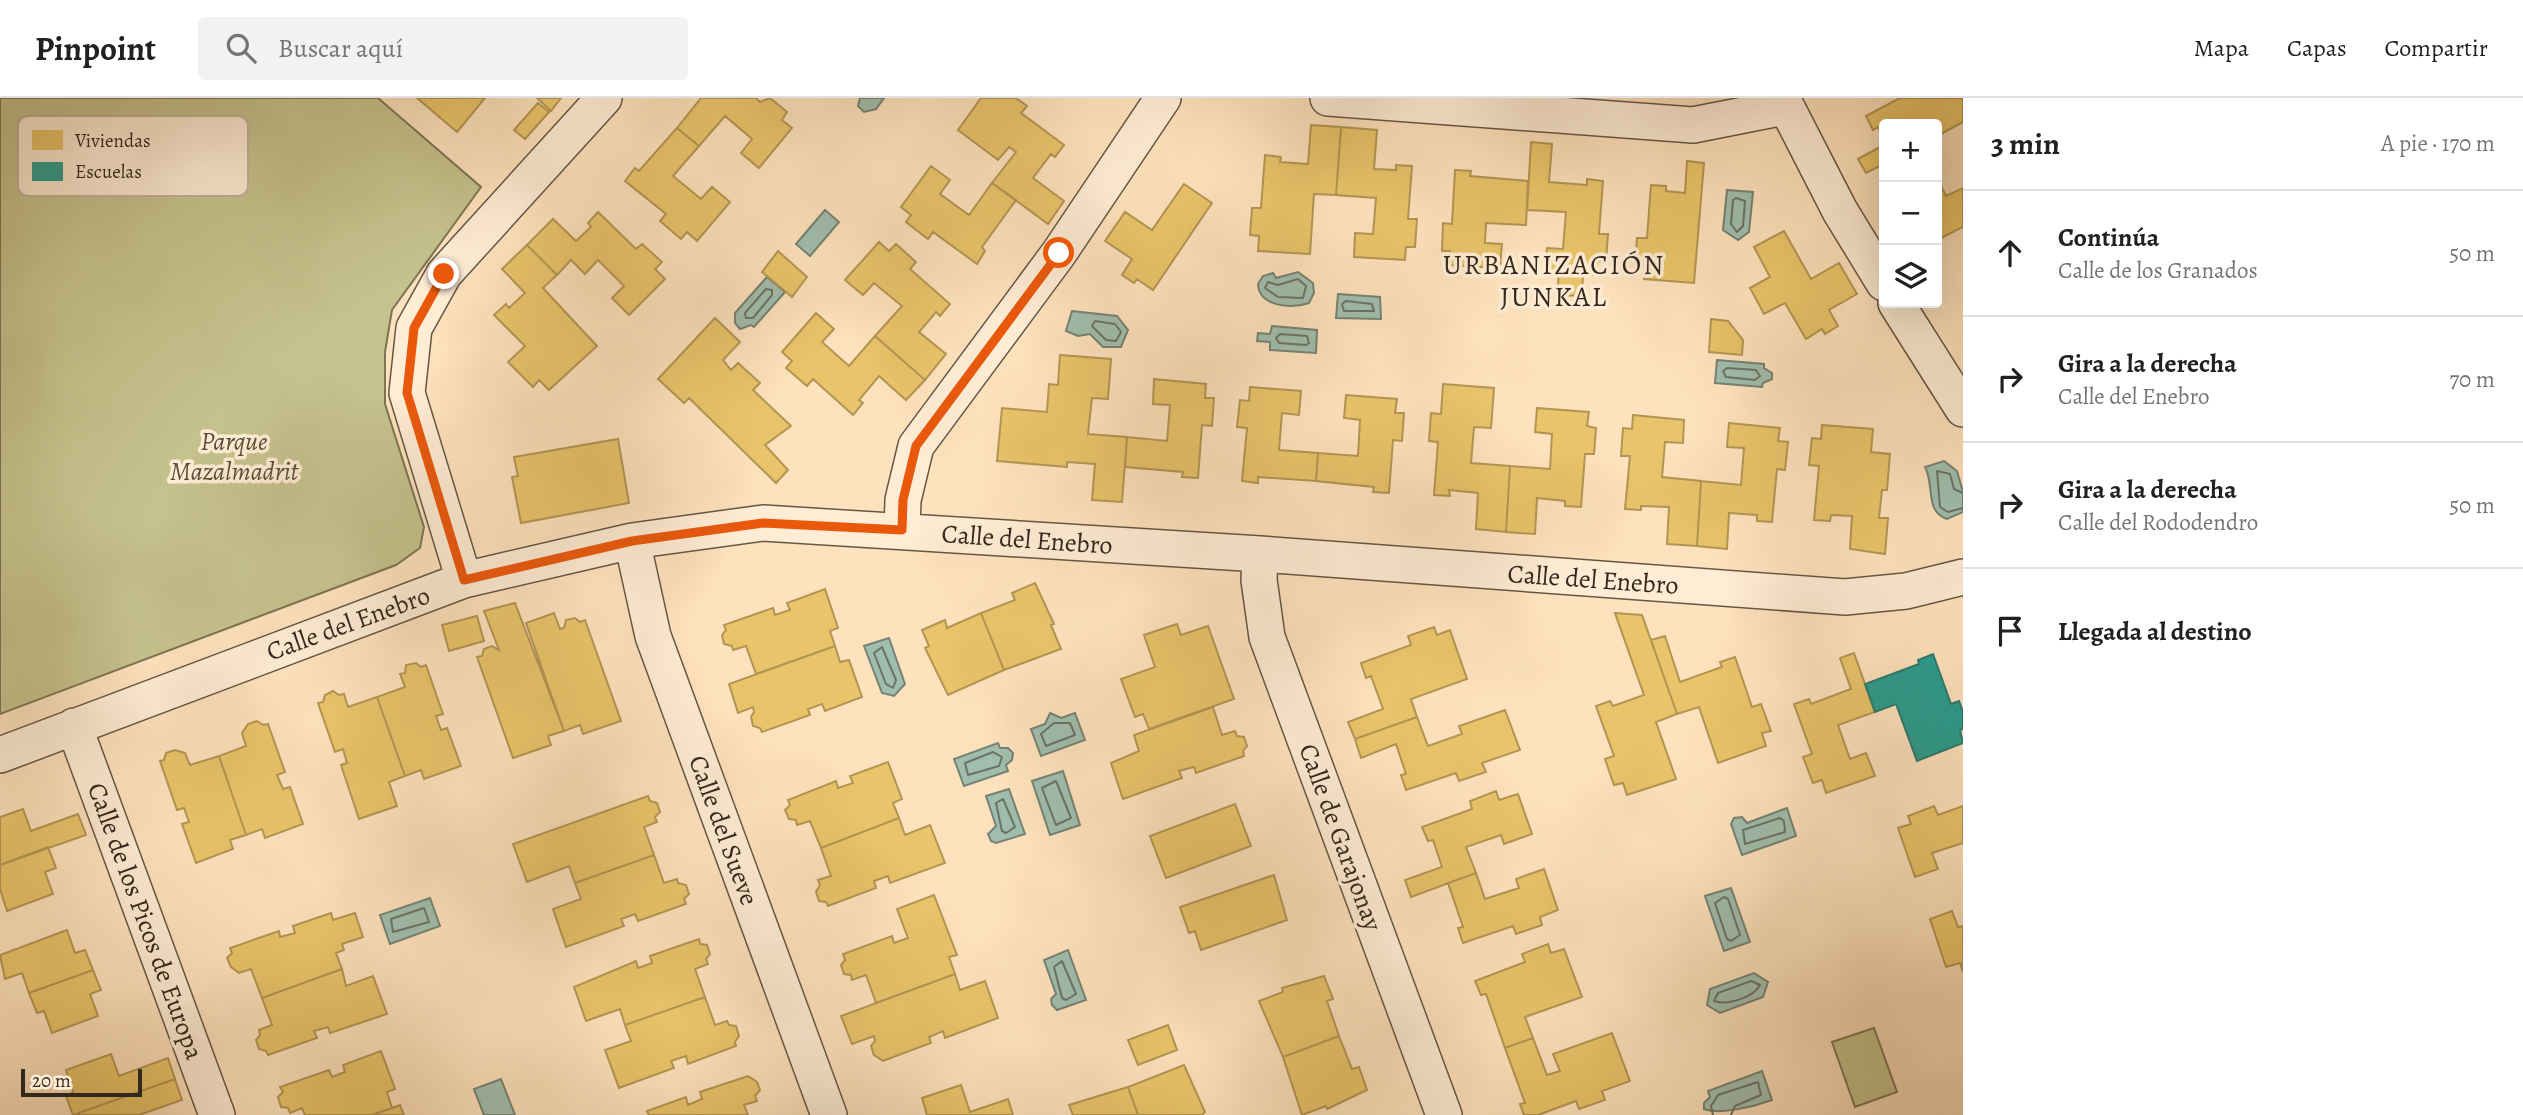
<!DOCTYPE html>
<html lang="es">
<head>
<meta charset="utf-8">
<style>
  :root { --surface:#fff; --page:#f2f2f2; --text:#202124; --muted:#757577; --line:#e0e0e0 }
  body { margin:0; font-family:Alegreya,serif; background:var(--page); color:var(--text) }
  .controls { position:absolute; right:21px; top:21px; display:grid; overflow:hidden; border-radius:7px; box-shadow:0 7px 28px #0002 }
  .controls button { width:63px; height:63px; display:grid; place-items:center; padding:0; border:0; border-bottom:2px solid var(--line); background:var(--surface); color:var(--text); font:35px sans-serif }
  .scale { position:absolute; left:21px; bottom:18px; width:121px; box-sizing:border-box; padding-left:7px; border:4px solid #34281d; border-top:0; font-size:19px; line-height:24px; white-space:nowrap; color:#34281d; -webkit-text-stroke:5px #feecd4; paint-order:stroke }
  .stop { position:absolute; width:21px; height:21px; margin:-16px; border:5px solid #ea580c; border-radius:50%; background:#fff }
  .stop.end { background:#ea580c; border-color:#fff; box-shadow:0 2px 7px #0008 }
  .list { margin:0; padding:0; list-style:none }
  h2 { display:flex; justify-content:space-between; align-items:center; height:91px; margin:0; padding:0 28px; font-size:30px }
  h2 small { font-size:23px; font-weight:400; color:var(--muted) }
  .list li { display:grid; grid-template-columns:46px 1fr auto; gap:21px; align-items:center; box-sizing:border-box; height:126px; padding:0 28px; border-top:2px solid var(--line) }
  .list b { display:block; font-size:26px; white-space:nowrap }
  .list p { margin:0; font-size:23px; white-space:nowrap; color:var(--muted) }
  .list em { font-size:23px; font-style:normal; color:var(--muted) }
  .icon { flex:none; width:38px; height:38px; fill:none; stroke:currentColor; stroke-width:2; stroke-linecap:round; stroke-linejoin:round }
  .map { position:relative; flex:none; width:1963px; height:1017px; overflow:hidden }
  header { display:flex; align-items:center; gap:42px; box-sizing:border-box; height:98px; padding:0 35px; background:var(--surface); border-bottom:2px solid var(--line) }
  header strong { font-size:33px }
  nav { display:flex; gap:38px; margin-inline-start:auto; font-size:24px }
  .search { width:490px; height:63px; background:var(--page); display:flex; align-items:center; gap:18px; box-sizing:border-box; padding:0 24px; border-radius:7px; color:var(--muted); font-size:26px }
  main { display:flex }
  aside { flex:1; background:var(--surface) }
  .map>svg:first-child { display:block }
  .green { fill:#c5c28d; stroke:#7c7555; stroke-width:2 }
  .water { fill:#a0beae; stroke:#758274; stroke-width:2 }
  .homes { fill:#e9c46a; stroke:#b39553; stroke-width:2 }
  .schools { fill:#2a9d8f; stroke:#2d7a6d; stroke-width:2 }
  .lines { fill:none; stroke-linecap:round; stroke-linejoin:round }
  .shore { stroke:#6a7366; stroke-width:2 }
  .minor-casing { stroke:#665645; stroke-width:38 }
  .minor { stroke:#feecd4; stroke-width:35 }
  .route { stroke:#ea580c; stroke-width:9 }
  .labels { text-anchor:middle; stroke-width:7; stroke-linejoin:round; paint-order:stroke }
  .park-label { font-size:26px; font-style:italic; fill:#584e39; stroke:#feecd4 }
  .street-label { font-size:26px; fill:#34281d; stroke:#feecd4 }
  .neighbourhood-label { font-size:28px; letter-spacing:2px; fill:#34281d; stroke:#feecd4 }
  .key { fill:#feecd4; stroke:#c1b19d; stroke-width:2 }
  .key-label { font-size:19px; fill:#34281d }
</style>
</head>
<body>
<header>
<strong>Pinpoint</strong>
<div class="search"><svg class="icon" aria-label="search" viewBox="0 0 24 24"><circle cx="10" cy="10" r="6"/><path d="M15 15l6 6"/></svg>Buscar aquí</div>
<nav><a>Mapa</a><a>Capas</a><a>Compartir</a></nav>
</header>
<main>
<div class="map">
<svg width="1963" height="1017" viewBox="0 0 1963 1017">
  <rect width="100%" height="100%" fill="#fee2bd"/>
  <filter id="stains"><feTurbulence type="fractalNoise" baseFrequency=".00286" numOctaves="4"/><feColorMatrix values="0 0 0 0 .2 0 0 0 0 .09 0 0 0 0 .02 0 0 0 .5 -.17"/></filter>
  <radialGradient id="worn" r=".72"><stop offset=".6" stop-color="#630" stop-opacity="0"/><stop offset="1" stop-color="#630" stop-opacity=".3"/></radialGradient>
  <path class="green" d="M0,0H378L481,89L392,212L385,254V306L424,429L420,450L396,467L0,616Z
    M1874,930L1897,994L1855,1009L1832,944Z"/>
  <path class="water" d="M860,0H884L876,11L864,14L858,8Z
    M1727,92L1753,94L1749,134L1738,142L1723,132Z
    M825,112L839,124L810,158L796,146Z
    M1298,174L1313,185L1314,195L1309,205C1292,211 1259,209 1258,186L1263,178L1273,175L1276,180Z
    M767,179L785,194L754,229L751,227L740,231L735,225V215Z
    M1338,196L1380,199L1381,221L1336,220Z
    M1072,213L1117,218L1128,232L1121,249H1103L1090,236L1078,238L1066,233Z
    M1272,228L1317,232L1316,255L1270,252V244L1257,243L1258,235L1270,236Z
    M1717,262L1764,266V270L1772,275V281L1763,285L1762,289L1715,285Z
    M1944,363L1957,373L1963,394V414L1947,421C1924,413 1935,387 1925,369Z
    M889,540L905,586L894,598L882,595L864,548Z
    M1050,615L1061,620L1075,615L1085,642L1041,658L1031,631L1045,626Z
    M998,645L1000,650H1008L1013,655L1012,662L1006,667L1008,673L964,688L954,661Z
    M1063,673L1080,727L1050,737L1032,683Z
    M1009,691L1025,736L996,745L991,743L988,736L996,728L986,698Z
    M1787,710L1796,738L1742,757L1731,726L1734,720L1742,719L1747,725Z
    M1731,790L1750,844L1724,853L1705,798Z
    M430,800L440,828L390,846L380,817Z
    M1068,852L1086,902L1057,912L1052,907L1051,901L1056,896L1044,862Z
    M1754,875L1768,884L1763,899L1720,915L1707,907L1710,891Z
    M1762,973L1772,1002C1753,1009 1720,1017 1704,1011V1005L1710,999L1708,993Z
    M501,981L515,1017H484L474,991Z"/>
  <path class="homes" d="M417,0H485L457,34Z
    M537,0H561L551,13Z
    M701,0H756L760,4L770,0L787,14L782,22L792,30L759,70L741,55L752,41L725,18L699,48L677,30Z
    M981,0H1016L1027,8L1021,15L1064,47L1055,59L1051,56L1033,80L1064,103L1048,126L992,85L1016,54L1009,49L998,62L958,32Z
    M1900,0H1963V24L1937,38V26H1884V41L1878,29L1873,32L1866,18Z
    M538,5L549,14L525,41L514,32Z
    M1311,27L1341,29L1336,97L1314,96L1310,156L1258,153L1259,138L1250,137L1252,110H1261L1265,57L1281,59L1280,64L1308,66Z
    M1341,29L1377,32L1374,71L1396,72V67L1412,68L1408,121H1417L1415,149H1406L1405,162L1354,159L1355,135L1373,136L1376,100L1336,97Z
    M677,30L699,48L673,78L701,101L712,89L730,104L697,143L687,134L681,141L660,123L666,116L625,83L635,70L639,73Z
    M1531,44L1552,46L1549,84L1587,87V81L1603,83L1599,136H1608L1606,164L1597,163L1596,177L1583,176L1582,198L1557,197L1559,174H1545L1547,150L1563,151L1566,114L1527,112Z
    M1884,47V66L1866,75L1858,61Z
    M1687,63L1704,65L1694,185L1644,181L1645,168L1635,167L1637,140H1647L1651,87L1666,88V93L1685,95Z
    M931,68L950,82L940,96L969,117L992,85L1016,102L982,149L985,153L977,166L933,134L928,141L906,124L911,117L901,109Z
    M1455,72L1471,73L1470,78L1528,83L1526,127L1486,125L1485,145L1502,146L1500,170L1449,167L1450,153H1442L1443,125L1452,126Z
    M1939,84L1946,98L1963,90V129L1937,142Z
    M1184,86L1212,105L1153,192L1137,181L1134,185L1122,177L1132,161L1105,143L1125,114L1152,132Z
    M598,114L636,151L642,146L662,164L655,171L665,181L629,217L612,200L624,188L598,162L585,176L571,162L557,177L527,147L553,121L576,143L591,129L588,125Z
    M1784,133L1811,181L1839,165L1857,196L1829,212L1838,228L1825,236L1822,231L1806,241L1785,205L1764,216L1750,190L1770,179L1754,149Z
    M879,144L889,153L896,146L916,164L910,171L950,206L940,218L936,214L919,234L946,256L925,282L875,238L902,208L874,185L863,197L845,182Z
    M527,147L557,177L543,190L597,248L549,292L539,282L533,289L508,264L525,248L494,217L506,206L509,210L525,195L502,171Z
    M778,153L807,179L792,199L762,174Z
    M816,215L834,231L822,244L849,268L875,238L925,282L906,302L879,278L859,302L863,305L853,317L813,281L807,288L786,270L792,263L782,254Z
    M715,220L740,244L723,262L731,272L738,265L760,285L753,292L791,328L765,347L788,372L776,385L689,300L684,305L658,281Z
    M1711,221L1728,223L1743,242L1742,257L1709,254Z
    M1060,257L1111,261L1108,301L1092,300L1088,336L1127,339L1122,404L1092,402L1095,366L1067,364V369L997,363L1002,310L1047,314L1049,286L1058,287Z
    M1154,281L1206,286L1205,300H1214L1212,328L1202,327L1198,380L1182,379L1183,374L1125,369L1127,339L1167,343L1170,307L1153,306Z
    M1443,286L1494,290L1491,330L1474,329L1471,365L1510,368L1506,434L1476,431L1478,395L1449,392L1450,398L1434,397L1438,344L1429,343L1431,315L1441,316Z
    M1250,289L1301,293L1299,317L1282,315L1279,352L1318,355L1316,383L1258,379V385L1242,383L1247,330L1237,329L1240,302L1249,303Z
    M1346,297L1397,301L1395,315H1404L1402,343L1393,342L1389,395L1373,394L1374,389L1316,383L1318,355L1358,358L1360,322L1344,320Z
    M1537,310L1589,314L1587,328L1596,330L1594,356H1585L1581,409L1565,408V403L1537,400L1535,436L1506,434L1510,368L1550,371L1552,336L1535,334Z
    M1633,317L1684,322L1683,345L1665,344L1662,379L1701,383L1697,448L1667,446L1669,409L1641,408V412L1625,411L1630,358H1621L1623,330L1632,331Z
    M1729,325L1780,330L1778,343L1788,344L1785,372L1777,371L1772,424L1757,423V417L1729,415L1727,451L1697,448L1701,383L1741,387L1744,350L1727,349Z
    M1822,327L1873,331L1871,354L1890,356L1887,392H1882L1879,420H1888L1885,456L1850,451L1852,418L1831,417L1830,423L1814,422L1819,368L1809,367L1812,340L1821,341Z
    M618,341L629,405L521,425L512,379L518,378L514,359Z
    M1035,485L1054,526L1051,527L1061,551L1004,572L981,515L1015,502L1012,495Z
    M825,491L838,530L830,533L835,548L756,576L746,548L733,552L732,548L724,546L722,537L726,532L724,527L773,510L775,517L790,512L787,505Z
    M515,505L564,633L548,638L551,647L513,660L477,559L482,558L484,551L492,548L499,552L484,513Z
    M554,515L560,531L564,530L566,522L575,520L580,524L585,522L621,623L583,636L580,627L564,633L526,525Z
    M981,515L1004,572L948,597L925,550L929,548L922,532L945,522L947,530Z
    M1615,515L1642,517L1677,616L1656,624L1676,681L1627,697L1623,685L1614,687L1605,661L1614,658L1596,608L1610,603L1613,608L1644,597Z
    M477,518L484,543L449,553L442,527Z
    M1177,526L1181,537L1208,528L1234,601L1149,631L1143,616L1135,619L1121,581L1155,569L1144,537Z
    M1434,529L1437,537L1450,532L1467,581L1411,601L1417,619L1355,641L1348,624L1383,611L1371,578L1366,580L1361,565L1411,547L1408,538Z
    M1665,538L1680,584L1722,569L1720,564L1735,559L1752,609L1761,606L1771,633L1762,635L1766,648L1718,665L1699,609L1677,616L1651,542Z
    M835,548L840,564L849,562L862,599L825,613L822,606L808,611L810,617L762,634L760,630L753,628L751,619L754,614L753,609L738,615L729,586Z
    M1854,555L1875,614L1838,627L1850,661L1866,655L1875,678L1826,695L1822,682L1813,685L1803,659L1812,656L1794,606L1809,601L1811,606L1851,591L1840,560Z
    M416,565L421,569L426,567L443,616L436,618L441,632L447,630L461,668L424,681L421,672L405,678L377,599L405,589L400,576L405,575L406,567Z
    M333,593L339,597L344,596L348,609L377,599L405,678L389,684L397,708L359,721L341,667L347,665L343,651L335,654L318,605L323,604L325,597Z
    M1213,609L1222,637L1235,633L1237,638L1244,639L1247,648L1243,653L1244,658L1196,675L1194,669L1179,673L1182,680L1123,701L1111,665L1139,653L1134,637Z
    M1505,612L1520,652L1482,665L1486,674L1459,683L1456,675L1406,692L1401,677L1406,676L1396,646L1361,660L1355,641L1417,619L1428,648L1462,636L1459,628Z
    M257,623L263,627L268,626L285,674L277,677L283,691L290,689L303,726L265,740L262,731L246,737L219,658L246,648L242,635L248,626Z
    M175,652L185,655L190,667L219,658L246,737L230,742L233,751L196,765L182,726L189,724L184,710L177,712L160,663L164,662L166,655Z
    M888,664L902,701L893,705L899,720L821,750L810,723L797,727L796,722L789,721L785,712L790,707L788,702L836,683L838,690L853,685L850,678Z
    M1496,693L1499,702L1518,696L1532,736L1504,746L1501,737L1466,749L1476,775L1411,799L1405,782L1442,769L1433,742L1428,743L1422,729L1472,711L1470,703Z
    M648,698L650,703L657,705L660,714L655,719L657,724L644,729L654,757L575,785L569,768L527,784L513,746Z
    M1235,706L1251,748L1166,780L1150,738Z
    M1934,708L1938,717L1963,708V745L1932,755L1938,771L1915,779L1898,730L1911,726L1908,718Z
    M23,711L31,733L78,716L86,737L0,767V719Z
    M899,720L905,737L930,727L945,765L890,785L888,778L874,783L876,790L828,808L826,804L819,803L816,794L820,787L818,782L831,778L821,750Z
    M48,749L56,770L45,774L53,796L7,813L0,791V767Z
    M654,757L664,785L677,781L678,785L686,787L689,796L684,801L686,806L638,823L635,816L621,821L624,828L566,849L553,811L581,801L575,785Z
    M1544,771L1558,812L1540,819L1542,827L1516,836L1513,828L1463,845L1458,830L1463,829L1448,785L1476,775L1485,801L1519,790L1516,781Z
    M1274,777L1287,822L1201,852L1195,833L1189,835L1180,809Z
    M934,797L957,857L949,859L955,876L876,905L866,877L852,882L851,877L844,876L841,867L845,862L843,856L892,838L894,845L908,840L897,811Z
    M1952,813L1958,829L1963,828V874L1960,865L1946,869L1930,821Z
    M331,815L333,822L355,815L363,839L342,846L344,852L336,855L342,871L262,900L251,871L239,875L231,869L227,860L232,855L230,850L279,833L280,839L295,835L293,828Z
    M67,832L75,855L85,852L93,872L29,895L22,875L5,881L0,857Z
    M699,841L700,846L707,847L710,856L706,861L708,866L695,871L705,899L625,927L620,911L586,923L574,889L636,863L638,870L652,865L650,858Z
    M1548,846L1551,855L1564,851L1582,899L1525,919L1533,940L1505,950L1486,896L1481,897L1475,883L1525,864L1522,856Z
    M342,871L346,888L373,878L387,916L330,935L328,929L314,933L317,940L268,957L266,953L259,951L256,942L260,937L259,932L272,927L262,900Z
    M93,872L101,892L90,896L98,918L52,935L44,913L37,915L29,895Z
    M955,876L960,892L985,883L998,920L945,940L943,933L929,939L931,945L883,963L874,957L871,948L875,943L874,938L852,946L841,918Z
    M1324,878L1333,901L1327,903L1339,938L1283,959L1259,903L1283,894L1282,890Z
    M705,899L715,927L727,923L729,927L736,928L739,938L735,944L736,948L688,966L686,958L671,963L674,970L619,990L605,952L631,943L625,927Z
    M1168,927L1177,952L1138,967L1128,942Z
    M1612,935L1630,983L1602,993L1605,1002L1579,1011L1576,1003L1538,1017H1524L1520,1006L1525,1005L1505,950L1533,940L1547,977L1560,973L1553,956Z
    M1339,938L1352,971L1359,969L1367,992L1327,1011L1326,1008L1302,1017L1283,959Z
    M381,953L395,991L387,994L392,1010L372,1017H305L302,1010L290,1015L288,1010L281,1009L278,999L283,994L280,989L329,972L332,979L345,974L343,967Z
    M111,956L119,978L168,960L175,981L73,1017L66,998L73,994L66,972Z
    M1184,967L1205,1014L1202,1017H1138L1128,989Z
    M748,978L757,984L760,992L755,998L757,1003L744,1007L748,1017H649L647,1013L686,999L688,1007L702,1001L700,994Z
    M175,981L182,1002L139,1017H73Z
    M961,987L970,1014L1008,1001L1013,1017H927L922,1000Z
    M1128,989L1138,1017H1073L1069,1007Z
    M400,1007L404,1017H372L392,1010Z"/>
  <path class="schools" d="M1933,556L1951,606L1959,603L1963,614V631L1960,632L1963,645L1917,663L1896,606L1875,614L1865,586L1919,566L1918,562Z"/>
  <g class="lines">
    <path class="shore" d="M1736,100L1745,103L1743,128L1737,134L1731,126L1733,102Z
      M1298,181L1306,188L1303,200L1278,199L1265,190L1268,184L1278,187Z
      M766,191L772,192V197L753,220H746L745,215Z
      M1346,203L1372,206L1374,213H1344L1342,206Z
      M1095,223L1115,226L1121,234L1116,243L1106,242L1092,228Z
      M1280,236L1307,238L1309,245L1306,247L1279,245L1276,240Z
      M1727,270L1756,272L1760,278L1755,282L1726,279L1723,273Z
      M1963,395L1954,391L1950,376L1937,373L1940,409L1948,414L1963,410
      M882,549L896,582L893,590L886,586L874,555Z
      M1054,625H1070L1075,637L1046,648L1041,636Z
      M993,654L1002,659L999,668L968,677L965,665Z
      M1056,683L1071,720L1056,727L1042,690Z
      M1003,701L1015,729L1006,735L1002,733L996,705Z
      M1780,720L1784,723L1785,734L1745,746L1743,732Z
      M1724,799L1728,801L1740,837L1731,843L1727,841L1715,805Z
      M424,810L429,824L393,834L391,821Z
      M1062,863L1076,896L1066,902L1062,900L1054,869Z
      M1751,883L1760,887C1754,899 1727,908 1714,903L1718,895Z
      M1713,1017L1711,1008L1718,997L1758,984L1761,997L1735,1008L1731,1017"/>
    <defs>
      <path id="minor" d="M1328,0L1693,27L1785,9
        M1782,0L1840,113L1884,185
        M1896,205L1963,311
        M902,432L903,402L916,348L1059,155L1163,0
        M632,443L653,538L829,1017
        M1260,456L1259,482L1267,539L1444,1017
        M464,482L407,295L414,230L444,176L604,0
        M74,628L217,1017
        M0,657L464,482L632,443L763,425L1260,456L1845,499L1906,493L1963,479"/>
    </defs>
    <use href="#minor" class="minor-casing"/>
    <use href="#minor" class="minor"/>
  </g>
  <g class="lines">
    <path class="route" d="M444,176L414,230L407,295L464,482L632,443L763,425L902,432L903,402L916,348L1059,155"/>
  </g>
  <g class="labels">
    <g class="park-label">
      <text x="234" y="352">Parque<tspan x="234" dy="30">Mazalmadrit</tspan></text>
    </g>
    <g class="street-label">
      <text transform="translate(1027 441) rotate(4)" y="9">Calle del Enebro</text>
      <text transform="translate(1593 481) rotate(4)" y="9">Calle del Enebro</text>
      <text transform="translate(348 525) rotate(-20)" y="9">Calle del Enebro</text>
      <text transform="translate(724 732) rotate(70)" y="9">Calle del Sueve</text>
      <text transform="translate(1341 739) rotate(70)" y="9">Calle de Garajonay</text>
      <text transform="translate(146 823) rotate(70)" y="9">Calle de los Picos de Europa</text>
    </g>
    <g class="neighbourhood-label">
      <text x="1554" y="176">URBANIZACIÓN<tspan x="1554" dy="32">JUNKAL</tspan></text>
    </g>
  </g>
  <rect x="18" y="18" width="230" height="80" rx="10" class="key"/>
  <rect x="32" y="32" width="31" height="20" fill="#e9c46a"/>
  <rect x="32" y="64" width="31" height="19" fill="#2a9d8f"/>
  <g class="key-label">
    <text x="75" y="49">Viviendas</text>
    <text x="75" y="80">Escuelas</text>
  </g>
  <rect width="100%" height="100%" filter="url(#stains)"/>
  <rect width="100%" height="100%" fill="url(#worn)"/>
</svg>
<div class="controls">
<button>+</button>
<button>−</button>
<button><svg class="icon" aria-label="layers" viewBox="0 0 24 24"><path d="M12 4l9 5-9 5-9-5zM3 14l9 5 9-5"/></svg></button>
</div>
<div class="scale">20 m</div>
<div class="stop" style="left:1059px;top:155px"></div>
<div class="stop end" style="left:444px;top:176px"></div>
</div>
<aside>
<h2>3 min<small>A pie · 170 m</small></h2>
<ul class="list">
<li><svg class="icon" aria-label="ahead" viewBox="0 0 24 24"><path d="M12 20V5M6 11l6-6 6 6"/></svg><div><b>Continúa</b><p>Calle de los Granados</p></div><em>50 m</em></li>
<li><svg class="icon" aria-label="right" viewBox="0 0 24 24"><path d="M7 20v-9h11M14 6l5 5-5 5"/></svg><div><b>Gira a la derecha</b><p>Calle del Enebro</p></div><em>70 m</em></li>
<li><svg class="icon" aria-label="right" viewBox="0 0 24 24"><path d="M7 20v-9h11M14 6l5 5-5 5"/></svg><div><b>Gira a la derecha</b><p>Calle del Rododendro</p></div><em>50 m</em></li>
<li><svg class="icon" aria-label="arrive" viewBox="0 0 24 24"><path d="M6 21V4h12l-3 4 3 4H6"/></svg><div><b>Llegada al destino</b></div></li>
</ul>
</aside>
</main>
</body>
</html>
